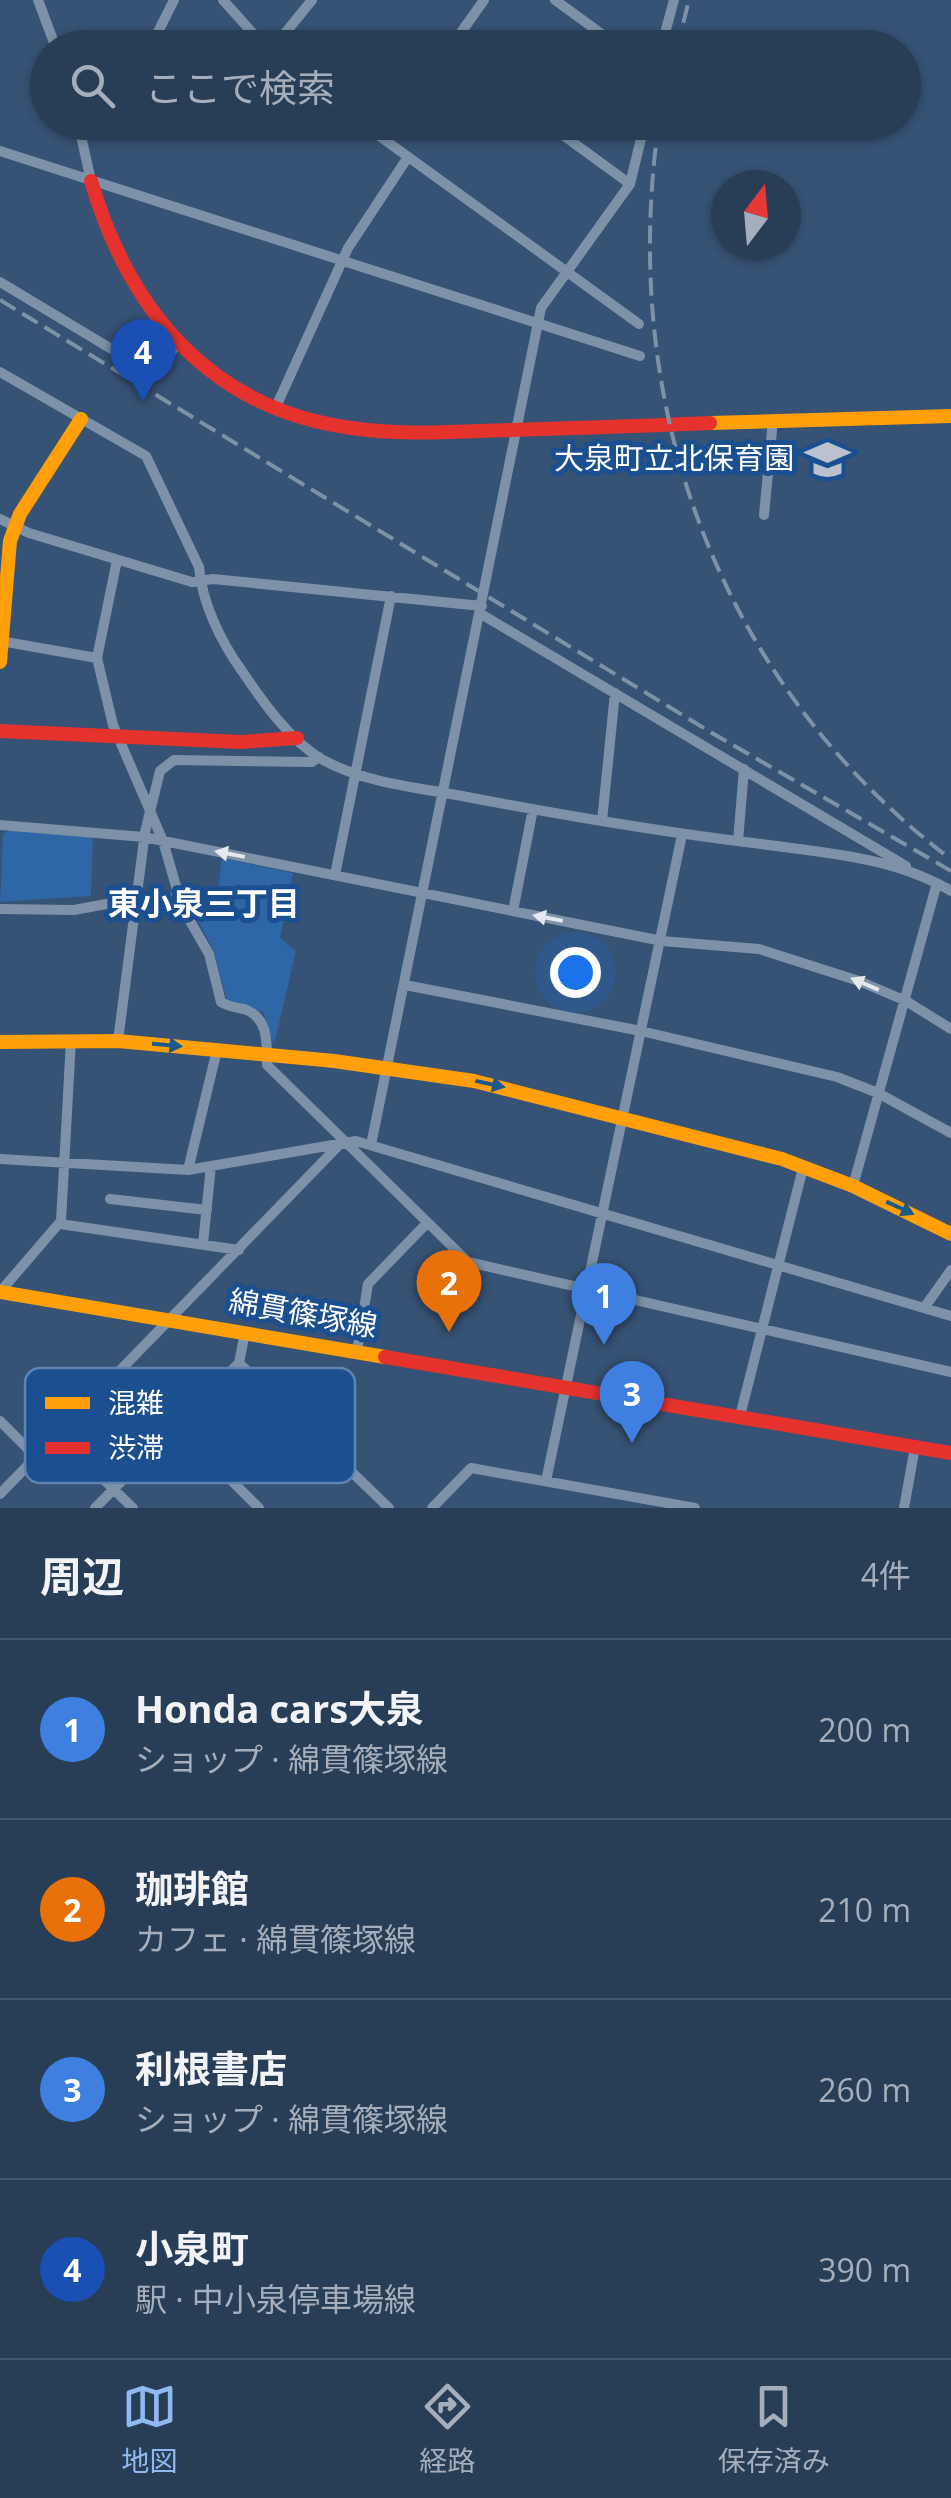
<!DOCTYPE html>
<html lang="ja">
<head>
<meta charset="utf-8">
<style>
  :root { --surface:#283e57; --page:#30455d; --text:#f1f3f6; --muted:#a5aeba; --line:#44576d; --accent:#90b9f0 }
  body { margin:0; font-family:"Open Sans","Noto Sans JP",sans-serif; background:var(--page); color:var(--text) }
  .compass { position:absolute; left:711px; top:170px; width:90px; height:90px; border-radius:50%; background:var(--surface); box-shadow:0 2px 8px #0004; rotate:16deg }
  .you { position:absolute; left:575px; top:972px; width:35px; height:35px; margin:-25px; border:8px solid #fff; border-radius:50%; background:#1a73e8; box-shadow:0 0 0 15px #1a73e833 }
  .badge { display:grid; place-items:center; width:65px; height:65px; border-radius:50%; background:var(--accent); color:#fff; font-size:32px; font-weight:700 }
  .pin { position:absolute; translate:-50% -82px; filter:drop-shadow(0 2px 5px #0008) }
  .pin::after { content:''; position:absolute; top:52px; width:35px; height:30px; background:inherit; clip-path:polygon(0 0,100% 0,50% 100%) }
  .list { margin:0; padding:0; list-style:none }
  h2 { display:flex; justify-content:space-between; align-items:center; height:130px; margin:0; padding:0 40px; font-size:42px }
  h2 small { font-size:32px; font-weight:400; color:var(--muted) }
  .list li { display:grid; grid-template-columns:65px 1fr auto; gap:30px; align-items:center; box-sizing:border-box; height:180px; padding:0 40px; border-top:2px solid var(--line) }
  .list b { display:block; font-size:38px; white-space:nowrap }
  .list p { margin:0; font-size:32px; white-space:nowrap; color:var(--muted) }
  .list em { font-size:32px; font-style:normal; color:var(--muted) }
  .icon { flex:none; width:55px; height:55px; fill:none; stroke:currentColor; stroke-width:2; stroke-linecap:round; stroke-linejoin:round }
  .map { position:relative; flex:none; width:951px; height:1508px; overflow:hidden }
  .search { position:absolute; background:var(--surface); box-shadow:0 2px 8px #0004; left:30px; right:30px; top:30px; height:110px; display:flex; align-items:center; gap:25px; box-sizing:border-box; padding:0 35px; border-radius:55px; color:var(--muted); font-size:38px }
  .sheet { height:850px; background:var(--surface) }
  nav { display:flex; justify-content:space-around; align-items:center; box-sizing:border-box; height:140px; border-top:2px solid var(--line); background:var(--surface); font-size:28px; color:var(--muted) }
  nav a { display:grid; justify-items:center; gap:5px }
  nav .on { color:var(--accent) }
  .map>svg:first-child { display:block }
  .green { fill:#2f66a5 }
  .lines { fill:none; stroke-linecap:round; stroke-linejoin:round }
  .street { stroke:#7d92a8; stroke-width:10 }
  .slow { stroke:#ff9f0a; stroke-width:14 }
  .jam { stroke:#e5322d; stroke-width:14 }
  .rail { stroke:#7e92a7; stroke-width:4; stroke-dasharray:18 8; stroke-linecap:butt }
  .oneway { fill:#e5e9ee }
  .oneway2 { fill:#1d5989 }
  .labels { text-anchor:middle; stroke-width:10; stroke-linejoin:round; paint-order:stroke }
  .poi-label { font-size:30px; fill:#fff; stroke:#1b4f8f; text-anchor:end }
  .street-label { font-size:30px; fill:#fff; stroke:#1b4f8f }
  .neighbourhood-label { font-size:32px; font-weight:bold; fill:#fff; stroke:#1b4f8f }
  .key { fill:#1b4f8f; stroke:#5f84b1; stroke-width:2.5 }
  .key-label { font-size:28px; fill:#fff }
</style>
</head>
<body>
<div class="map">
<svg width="951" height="1508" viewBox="0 0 951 1508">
  <rect width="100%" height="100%" fill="#365274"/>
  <path class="green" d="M9,830L93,837L91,896L0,902L3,834Z
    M222,858L293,873L280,938L296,951L274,1045L263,1012L227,1001L213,949L191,908L216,907Z"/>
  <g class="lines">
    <path class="street" d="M38,0L56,48
      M223,0L266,48
      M555,0L621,48
      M150,48L174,0
      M273,48L312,0
      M450,48L484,0
      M661,48L674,0
      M78,122L91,181
      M360,122L639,324
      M545,122L630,184
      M384,139L396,122
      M0,151L640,356
      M0,282L148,371L160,367L177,344
      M0,372L146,456L199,567C202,603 221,642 242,671C263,702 290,741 323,760C366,783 415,787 462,796C561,815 661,832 761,844C826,853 894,857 951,891
      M275,409L348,248L408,157
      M764,515L773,420
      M0,519L29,533L192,582L213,579L482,606
      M117,560L97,658L113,725L163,841L182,907L209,954L221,1002C229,1007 235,1007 244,1009C269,1017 267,1044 267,1065L468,1262L951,1372
      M481,614L906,866
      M0,641L97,658
      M602,821L615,693
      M0,825L144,837L662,941L759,949L859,981L906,1001L951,1029
      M738,841L744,769
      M335,875L391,596
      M0,909L74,910L144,897L179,899
      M513,911L533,809
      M405,985L641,1031L837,1077L878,1093L951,1133
      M118,1041L145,832L160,771L174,760L312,762L319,757
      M371,1145L541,308L630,184L645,122
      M0,1159L188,1170L356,1141L951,1316
      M188,1170L217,1050
      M853,1186L937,883
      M110,1199L207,1210
      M60,1224L239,1250
      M203,1244L211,1166
      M0,1292L61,1221L71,1040
      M924,1308L951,1270
      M357,1351L368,1284L427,1223
      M239,1363L389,1508
      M740,1416L803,1168
      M0,1421L36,1457
      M177,1426L259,1508
      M58,1435L133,1508
      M546,1481L682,835
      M0,1494L342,1142
      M95,1508L239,1363L245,1332
      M432,1508L471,1468L695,1508
      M904,1508L915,1447"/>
    <path class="slow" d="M710,423L951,416
      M0,662L10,541L20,514L81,419
      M0,1042L118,1041L334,1061L474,1081L782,1159L853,1186L951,1234
      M0,1292L385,1357"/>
    <path class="jam" d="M91,181C129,310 210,409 351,428C404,436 458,431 511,430C578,428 644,426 710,423
      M0,731L241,742L297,738
      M385,1357L951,1453"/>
    <path class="rail" d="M677,48L689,0
      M659,122C618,403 717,678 944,854
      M0,300L712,733L951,871"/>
  </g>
  <defs><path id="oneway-solid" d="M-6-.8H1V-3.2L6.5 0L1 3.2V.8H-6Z" transform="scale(2.5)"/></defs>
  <g class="oneway">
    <use href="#oneway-solid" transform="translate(230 854) rotate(-169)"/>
    <use href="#oneway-solid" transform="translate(548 918) rotate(-169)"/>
    <use href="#oneway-solid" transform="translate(865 984) rotate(-157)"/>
  </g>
  <g class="oneway2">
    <use href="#oneway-solid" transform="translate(167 1045) rotate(5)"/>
    <use href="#oneway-solid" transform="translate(490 1084) rotate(12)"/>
    <use href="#oneway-solid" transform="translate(900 1208) rotate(25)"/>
  </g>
  <defs>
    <symbol id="school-bare" viewBox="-9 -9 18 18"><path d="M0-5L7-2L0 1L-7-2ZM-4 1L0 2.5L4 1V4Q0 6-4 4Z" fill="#b9c2ce" stroke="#1b4f8f" stroke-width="2.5" paint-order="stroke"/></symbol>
  </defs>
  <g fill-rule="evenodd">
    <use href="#school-bare" x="796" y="428" width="63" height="63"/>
  </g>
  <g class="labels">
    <g class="poi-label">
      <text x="794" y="469">大泉町立北保育園</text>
    </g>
    <g class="street-label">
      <text transform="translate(303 1314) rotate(10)" y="10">綿貫篠塚線</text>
    </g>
    <g class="neighbourhood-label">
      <text x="204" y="915">東小泉三丁目</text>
    </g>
  </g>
  <rect x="25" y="1368" width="330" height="115" rx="15" class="key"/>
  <rect x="45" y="1397" width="45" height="12" fill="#ff9f0a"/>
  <rect x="45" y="1442" width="45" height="12" fill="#e5322d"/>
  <g class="key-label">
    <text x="108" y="1413">混雑</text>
    <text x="108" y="1458">渋滞</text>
  </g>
</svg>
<svg class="compass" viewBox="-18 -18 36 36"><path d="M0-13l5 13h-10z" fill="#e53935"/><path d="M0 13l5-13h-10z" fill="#a5aeba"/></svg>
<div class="you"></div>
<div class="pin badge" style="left:604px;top:1345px;background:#3f7fe0">1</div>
<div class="pin badge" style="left:449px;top:1332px;background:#e8710a">2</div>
<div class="pin badge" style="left:632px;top:1443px;background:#3f7fe0">3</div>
<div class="pin badge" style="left:143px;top:401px;background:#1a4fb4">4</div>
<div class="search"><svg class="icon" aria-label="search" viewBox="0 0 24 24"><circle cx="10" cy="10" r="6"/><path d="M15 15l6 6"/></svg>ここで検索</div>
</div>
<section class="sheet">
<h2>周辺<small>4件</small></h2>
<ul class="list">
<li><span class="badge" style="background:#3f7fe0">1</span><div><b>Honda cars大泉</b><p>ショップ · 綿貫篠塚線</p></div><em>200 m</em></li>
<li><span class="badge" style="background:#e8710a">2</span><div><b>珈琲館</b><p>カフェ · 綿貫篠塚線</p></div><em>210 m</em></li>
<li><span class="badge" style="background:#3f7fe0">3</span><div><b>利根書店</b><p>ショップ · 綿貫篠塚線</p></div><em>260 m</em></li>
<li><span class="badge" style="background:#1a4fb4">4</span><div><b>小泉町</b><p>駅 · 中小泉停車場線</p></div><em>390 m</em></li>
</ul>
</section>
<nav>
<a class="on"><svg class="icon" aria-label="map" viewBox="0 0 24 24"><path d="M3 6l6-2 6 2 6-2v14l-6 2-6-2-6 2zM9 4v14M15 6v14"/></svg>地図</a>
<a><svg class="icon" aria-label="directions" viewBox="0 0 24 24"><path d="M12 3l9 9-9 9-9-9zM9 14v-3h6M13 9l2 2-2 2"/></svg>経路</a>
<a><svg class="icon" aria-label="saved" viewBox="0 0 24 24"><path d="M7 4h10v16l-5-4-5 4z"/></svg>保存済み</a>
</nav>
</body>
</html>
